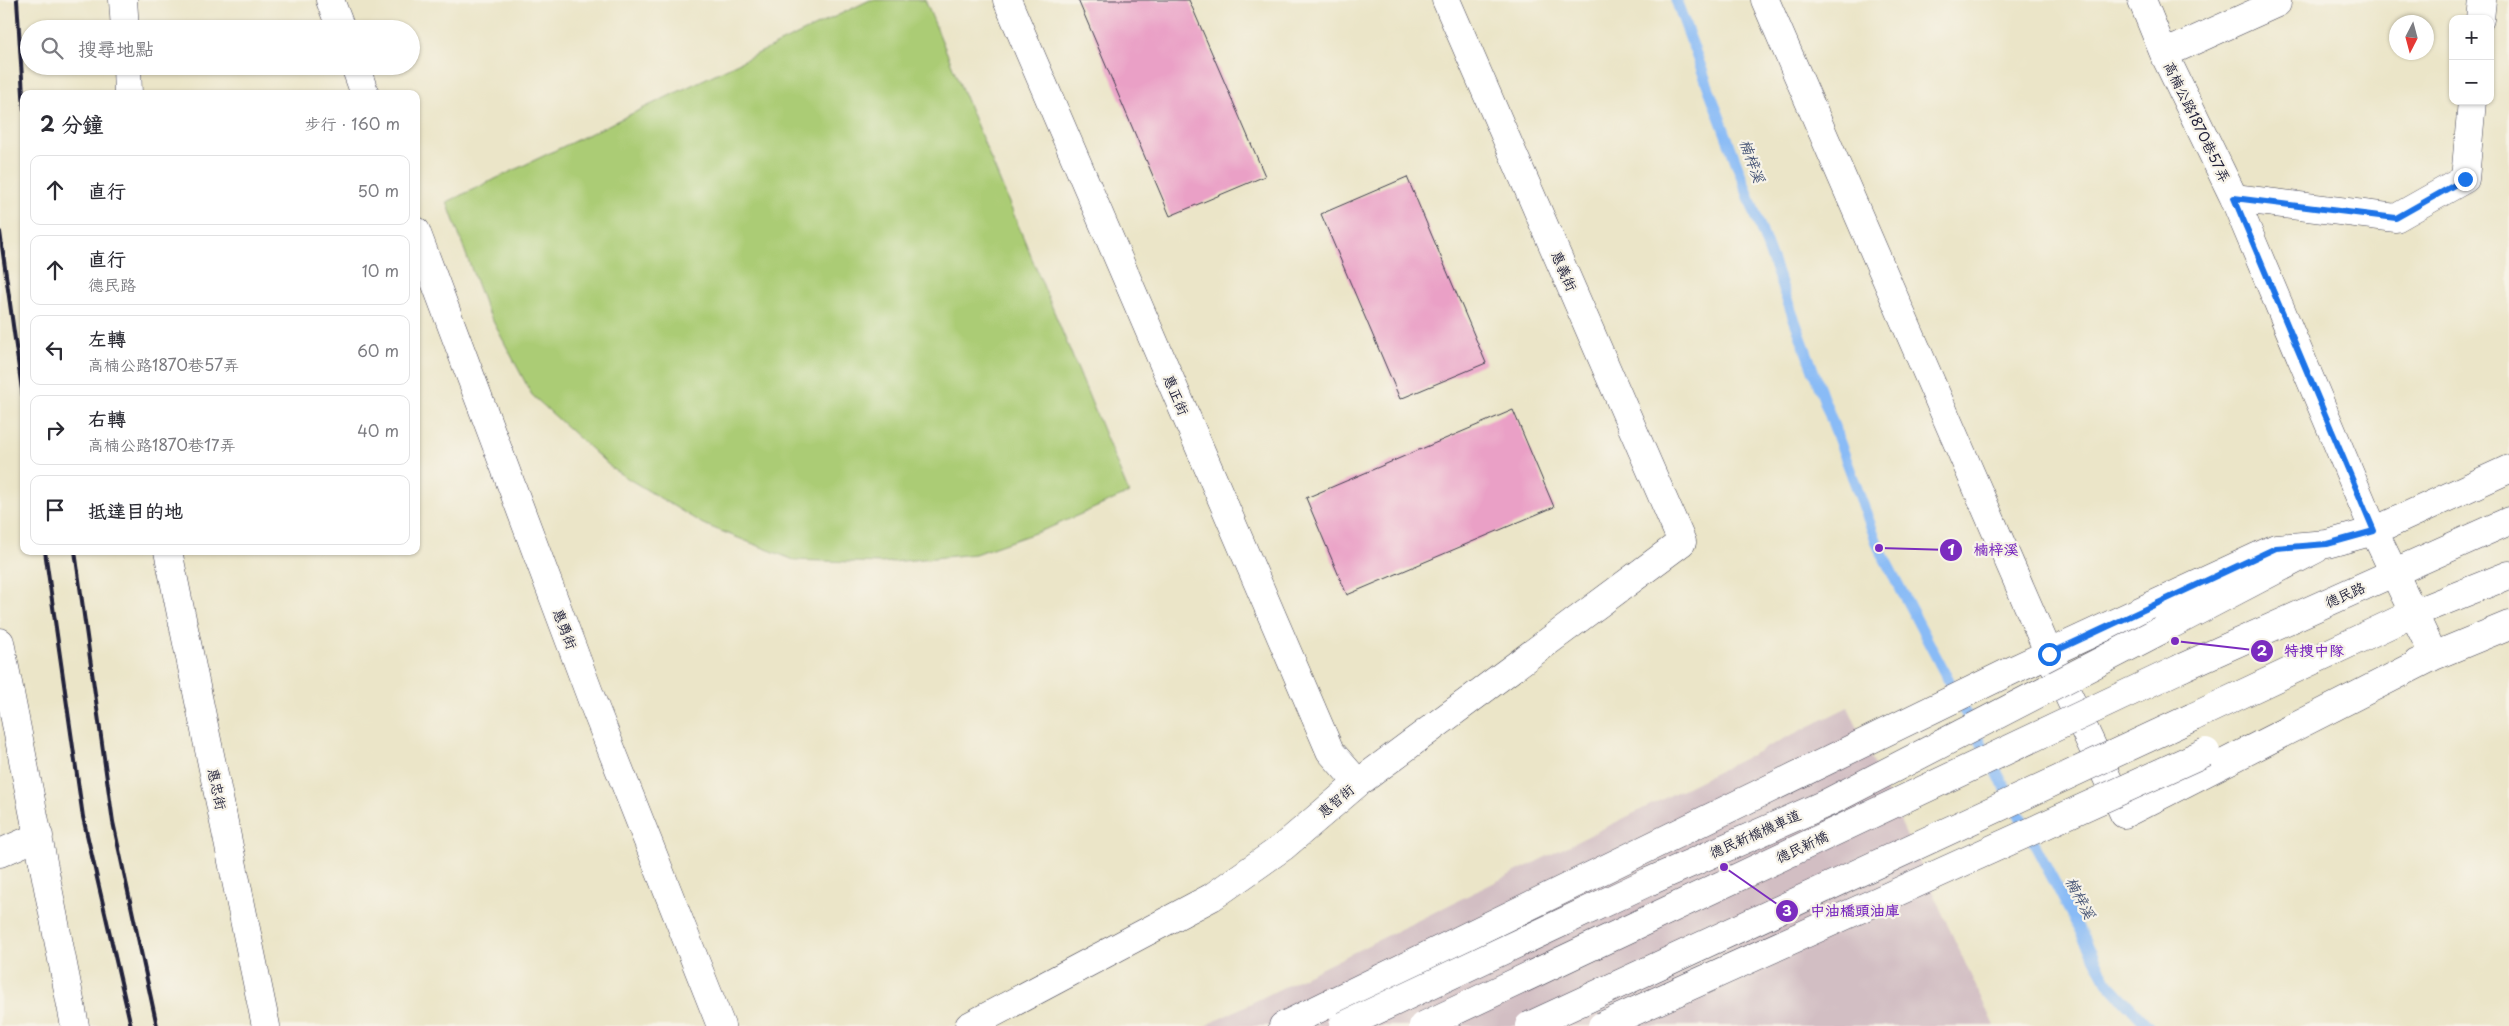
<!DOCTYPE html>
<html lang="zh-TW">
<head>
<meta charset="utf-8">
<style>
  :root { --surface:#fff; --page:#f7f7f7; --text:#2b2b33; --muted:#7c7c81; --line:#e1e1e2 }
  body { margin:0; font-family:"Playpen Sans","LXGW WenKai TC",sans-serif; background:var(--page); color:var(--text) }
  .controls { position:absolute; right:15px; top:15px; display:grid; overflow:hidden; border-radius:10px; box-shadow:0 1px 4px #0004 }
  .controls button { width:45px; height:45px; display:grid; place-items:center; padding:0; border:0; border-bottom:1px solid var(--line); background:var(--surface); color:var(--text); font:25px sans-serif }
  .compass { position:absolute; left:2389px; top:15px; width:45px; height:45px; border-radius:50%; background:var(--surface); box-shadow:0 1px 4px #0004; rotate:186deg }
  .stop { position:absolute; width:15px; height:15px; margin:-11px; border:4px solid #1a73e8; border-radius:50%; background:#fff }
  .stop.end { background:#1a73e8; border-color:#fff; box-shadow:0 1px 5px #0008 }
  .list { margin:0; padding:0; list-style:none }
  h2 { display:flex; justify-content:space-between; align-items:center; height:65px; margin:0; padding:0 20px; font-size:21px }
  h2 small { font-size:16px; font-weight:400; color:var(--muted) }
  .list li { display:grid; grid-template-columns:32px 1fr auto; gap:15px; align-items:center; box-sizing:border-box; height:70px; margin:0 10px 10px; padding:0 10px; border:1px solid var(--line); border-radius:10px }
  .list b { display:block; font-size:19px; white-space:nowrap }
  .list p { margin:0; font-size:16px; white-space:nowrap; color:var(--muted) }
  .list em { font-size:16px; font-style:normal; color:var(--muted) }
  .icon { flex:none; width:28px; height:28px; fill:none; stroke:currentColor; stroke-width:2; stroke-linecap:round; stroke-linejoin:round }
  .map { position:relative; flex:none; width:2509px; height:1026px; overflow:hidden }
  .search { position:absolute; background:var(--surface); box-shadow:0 1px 4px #0004; left:20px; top:20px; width:400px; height:55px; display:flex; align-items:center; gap:12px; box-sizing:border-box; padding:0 18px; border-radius:28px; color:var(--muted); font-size:19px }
  .panel { position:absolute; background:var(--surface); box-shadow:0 1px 4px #0004; left:20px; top:90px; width:400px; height:465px; border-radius:10px }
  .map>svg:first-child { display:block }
  .industrial { fill:#d2bec3 }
  .green { fill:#abcc75; stroke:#667758 }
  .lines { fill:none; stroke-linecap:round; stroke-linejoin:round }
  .stream { stroke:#89bbf6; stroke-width:11 }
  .building { fill:#eaa0c6 }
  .minor-casing { stroke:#403f50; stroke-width:29 }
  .minor { stroke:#fff; stroke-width:28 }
  .rail { stroke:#22223b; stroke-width:4 }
  .minor-bridge-casing { stroke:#403f50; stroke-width:29; stroke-linecap:butt }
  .minor-bridge { stroke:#fff; stroke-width:28 }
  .route { stroke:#1a73e8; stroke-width:6 }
  .labels { text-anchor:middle; stroke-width:4.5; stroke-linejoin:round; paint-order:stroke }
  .street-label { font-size:14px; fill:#22223b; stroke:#f7f3e8 }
  .water-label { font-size:15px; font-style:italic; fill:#415073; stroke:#f7f3e8 }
  .leader { fill:none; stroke:#7b2cbf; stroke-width:2 }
  .callout-dot { fill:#7b2cbf; stroke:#f7f3e8; stroke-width:2 }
  .mark-label { font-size:15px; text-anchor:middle; font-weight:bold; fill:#fff }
  .callout-label { font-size:15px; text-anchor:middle; font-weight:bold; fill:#7b2cbf; stroke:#f7f3e8; stroke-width:4.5; stroke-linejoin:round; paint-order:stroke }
</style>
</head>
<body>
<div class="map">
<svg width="2509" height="1026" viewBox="0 0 2509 1026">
  <rect width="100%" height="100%" fill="#f7f3e8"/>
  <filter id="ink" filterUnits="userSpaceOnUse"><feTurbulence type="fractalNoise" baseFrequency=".02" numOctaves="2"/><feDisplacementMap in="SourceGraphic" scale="10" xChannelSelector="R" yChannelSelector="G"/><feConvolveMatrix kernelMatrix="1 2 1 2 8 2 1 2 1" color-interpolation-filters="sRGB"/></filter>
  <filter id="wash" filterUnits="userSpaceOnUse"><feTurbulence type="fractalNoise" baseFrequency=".0096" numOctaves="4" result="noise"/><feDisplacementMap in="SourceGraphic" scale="20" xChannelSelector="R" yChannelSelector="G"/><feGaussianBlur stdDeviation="1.12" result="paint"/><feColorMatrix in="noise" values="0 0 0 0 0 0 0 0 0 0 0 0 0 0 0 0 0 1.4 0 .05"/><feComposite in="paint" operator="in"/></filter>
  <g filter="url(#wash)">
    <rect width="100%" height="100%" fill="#ebe5c8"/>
    <path class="industrial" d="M1848,707L1994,1026H1205Z"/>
    <path class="green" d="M870,0H925L1129,493L1049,528L975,554L882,563L794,560L703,524L614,470L532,395L485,306L447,202Z"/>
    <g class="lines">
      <path class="stream" d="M1676,0L1879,548L2107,982L2148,1026"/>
    </g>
    <g id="blocks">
      <path class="building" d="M1078,0H1189L1265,176L1170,216Z
        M1407,177L1486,363L1400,399L1321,214Z
        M1513,410L1554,507L1347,595L1306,498Z"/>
    </g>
  </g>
  <g filter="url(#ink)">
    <use href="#blocks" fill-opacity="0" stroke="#403f50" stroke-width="1"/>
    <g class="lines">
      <defs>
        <path id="minor" d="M123,0L125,29
          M330,0L341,29
          M1007,0L1330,751L1358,783
          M1765,0L2049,654L2124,814L2434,656
          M2142,0L2164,54L2234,198L2374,531L2434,656
          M2480,19L2482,0
          M2164,54L2277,3V0
          M127,66L128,94
          M355,66L365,94
          M2234,198L2396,218L2465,179L2472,101
          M416,231L593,703L721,1026
          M168,551L266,1026
          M2161,630L2316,549
          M0,642L75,1026
          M2417,663L2509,625
          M2181,668L2509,521
          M2193,717L2414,613L2509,575
          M0,853L39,836
          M969,1026L1212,897L1283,847L1358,783L1682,542L1446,0
          M1283,1026L2015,669L2276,548L2327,544L2374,531L2509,469"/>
      </defs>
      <use href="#minor" class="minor-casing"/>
      <use href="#minor" class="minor"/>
      <path class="rail" d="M17,0L24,110
        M0,232L24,404
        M45,551L83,817L131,1026
        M75,551L113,822L157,1026"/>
      <defs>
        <path id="minor-bridge" d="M1343,1026L1648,882L1827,803L2161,630
          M1423,1026L2181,668
          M1529,1026L2193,717
          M1602,1026L2206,752"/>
      </defs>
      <use href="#minor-bridge" class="minor-bridge-casing"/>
      <use href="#minor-bridge" class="minor-bridge"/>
    </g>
  </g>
  <g class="lines" filter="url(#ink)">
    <path class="route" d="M2049,654L2276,548L2327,544L2374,531L2234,198L2396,218L2465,179"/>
  </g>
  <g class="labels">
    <g class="street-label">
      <text transform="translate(2197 122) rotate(64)" y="5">高楠公路1870巷57弄</text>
      <text transform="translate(1564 271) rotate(66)" y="5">惠義街</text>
      <text transform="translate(1176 395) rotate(67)" y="5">惠正街</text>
      <text transform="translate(2345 595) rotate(-24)" y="5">德民路</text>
      <text transform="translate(565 629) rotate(69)" y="5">惠勇街</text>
      <text transform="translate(217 789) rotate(78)" y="5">惠忠街</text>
      <text transform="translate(1336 801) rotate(-40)" y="5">惠智街</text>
      <text transform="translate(1755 834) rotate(-24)" y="5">德民新橋機車道</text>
      <text transform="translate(1802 847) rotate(-25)" y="5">德民新橋</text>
    </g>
    <g class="water-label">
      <text transform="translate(1752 161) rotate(70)" y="5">楠梓溪</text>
      <text transform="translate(2080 898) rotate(62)" y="5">楠梓溪</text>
    </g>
  </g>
  <path class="leader" d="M1879 548L1951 550M2175 641L2262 651M1724 867L1787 911"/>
  <g class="callout-dot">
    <circle cx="1879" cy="548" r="5"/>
    <circle cx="2175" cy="641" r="5"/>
    <circle cx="1724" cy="867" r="5"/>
    <circle cx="1951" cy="550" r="12"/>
    <circle cx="2262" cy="651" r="12"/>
    <circle cx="1787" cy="911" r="12"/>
  </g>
  <g class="mark-label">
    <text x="1951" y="555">1</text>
    <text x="2262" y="656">2</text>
    <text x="1787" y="916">3</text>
  </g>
  <g class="callout-label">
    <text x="1996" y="555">楠梓溪</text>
    <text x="2314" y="656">特搜中隊</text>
    <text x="1855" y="916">中油橋頭油庫</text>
  </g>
</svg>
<div class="controls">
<button>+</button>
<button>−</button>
</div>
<svg class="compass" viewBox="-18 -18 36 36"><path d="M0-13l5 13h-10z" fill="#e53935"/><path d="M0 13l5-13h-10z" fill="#7c7c81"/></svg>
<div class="stop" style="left:2049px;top:654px"></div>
<div class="stop end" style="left:2465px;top:179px"></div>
<div class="search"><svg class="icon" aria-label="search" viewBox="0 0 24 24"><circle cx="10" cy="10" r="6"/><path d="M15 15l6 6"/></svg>搜尋地點</div>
<section class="panel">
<h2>2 分鐘<small>步行 · 160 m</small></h2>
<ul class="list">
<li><svg class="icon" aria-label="ahead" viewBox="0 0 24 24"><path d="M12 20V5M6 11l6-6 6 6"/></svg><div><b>直行</b></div><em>50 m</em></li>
<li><svg class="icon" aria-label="ahead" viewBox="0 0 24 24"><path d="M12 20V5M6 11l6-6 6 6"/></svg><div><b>直行</b><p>德民路</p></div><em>10 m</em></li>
<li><svg class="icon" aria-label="left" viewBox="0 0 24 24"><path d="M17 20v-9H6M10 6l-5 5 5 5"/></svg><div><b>左轉</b><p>高楠公路1870巷57弄</p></div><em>60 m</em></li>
<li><svg class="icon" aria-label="right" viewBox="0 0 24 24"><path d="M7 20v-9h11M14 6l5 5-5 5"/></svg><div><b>右轉</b><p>高楠公路1870巷17弄</p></div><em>40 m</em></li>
<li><svg class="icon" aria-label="arrive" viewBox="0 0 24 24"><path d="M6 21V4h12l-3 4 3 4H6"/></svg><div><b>抵達目的地</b></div></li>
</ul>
</section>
</div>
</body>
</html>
